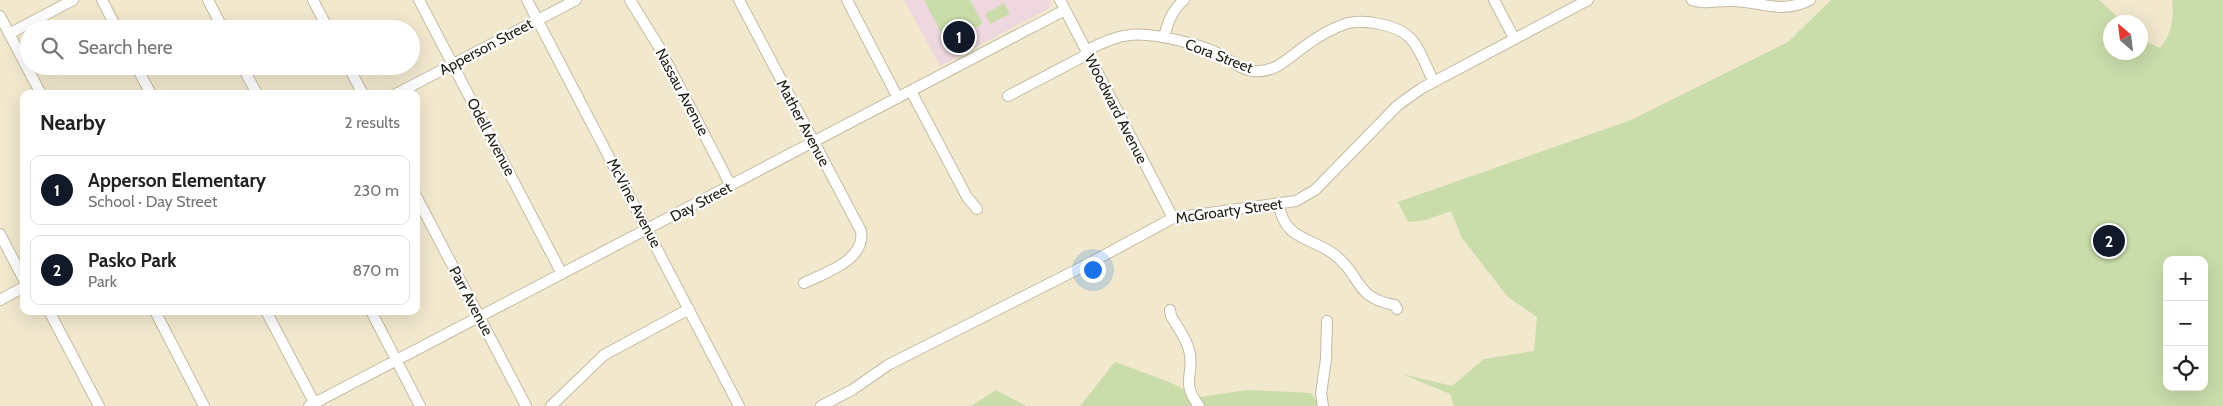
<!DOCTYPE html>
<html lang="en">
<head>
<meta charset="utf-8">
<style>
  :root { --surface:#fff; --page:#f2f2f2; --text:#222; --muted:#767676; --line:#e0e0e0; --accent:#111827 }
  body { margin:0; font-family:Cabin,sans-serif; background:var(--page); color:var(--text) }
  .controls { position:absolute; right:15px; bottom:15px; display:grid; overflow:hidden; border-radius:10px; box-shadow:0 5px 20px #0002 }
  .controls button { width:45px; height:45px; display:grid; place-items:center; padding:0; border:0; border-bottom:1px solid var(--line); background:var(--surface); color:var(--text); font:25px sans-serif }
  .compass { position:absolute; left:2103px; top:15px; width:45px; height:45px; border-radius:50%; background:var(--surface); box-shadow:0 5px 20px #0002; rotate:332deg }
  .you { position:absolute; left:1092px; top:269px; width:18px; height:18px; margin:-12px; border:4px solid #fff; border-radius:50%; background:#1a73e8; box-shadow:0 0 0 8px #1a73e833 }
  .badge { display:grid; place-items:center; width:32px; height:32px; border-radius:50%; background:var(--accent); color:#fff; font-size:16px; font-weight:700 }
  .pin { position:absolute; translate:-50% -50%; border:2px solid #fff; box-shadow:0 1px 5px #0006 }
  .list { margin:0; padding:0; list-style:none }
  h2 { display:flex; justify-content:space-between; align-items:center; height:65px; margin:0; padding:0 20px; font-size:21px }
  h2 small { font-size:16px; font-weight:400; color:var(--muted) }
  .list li { display:grid; grid-template-columns:32px 1fr auto; gap:15px; align-items:center; box-sizing:border-box; height:70px; margin:0 10px 10px; padding:0 10px; border:1px solid var(--line); border-radius:10px }
  .list b { display:block; font-size:19px; white-space:nowrap }
  .list p { margin:0; font-size:16px; white-space:nowrap; color:var(--muted) }
  .list em { font-size:16px; font-style:normal; color:var(--muted) }
  .icon { flex:none; width:28px; height:28px; fill:none; stroke:currentColor; stroke-width:2; stroke-linecap:round; stroke-linejoin:round }
  .map { position:relative; flex:none; width:2223px; height:406px; overflow:hidden }
  .search { position:absolute; background:var(--surface); box-shadow:0 5px 20px #0002; left:20px; top:20px; width:400px; height:55px; display:flex; align-items:center; gap:12px; box-sizing:border-box; padding:0 18px; border-radius:28px; color:var(--muted); font-size:19px }
  .panel { position:absolute; background:var(--surface); box-shadow:0 5px 20px #0002; left:20px; top:90px; width:400px; height:225px; border-radius:10px }
  .map>svg:first-child { display:block }
  .education { fill:#efd7e0 }
  .green { fill:#c9dcaa; fill-rule:evenodd }
  .lines { fill:none; stroke-linecap:round; stroke-linejoin:round }
  .minor-casing { stroke:#c4bba2; stroke-width:12 }
  .minor { stroke:#fff; stroke-width:10 }
  .labels { text-anchor:middle; stroke-width:4.5; stroke-linejoin:round; paint-order:stroke }
  .street-label { font-size:15px; fill:#221f15; stroke:#fff }
</style>
</head>
<body>
<div class="map">
<svg width="2223" height="406" viewBox="0 0 2223 406">
  <rect width="100%" height="100%" fill="#f1e8ce"/>
  <path class="education" d="M904,0H1050L1051,3L1050,8L940,66Z"/>
  <path class="green" d="M924,0H970L982,22L981,25L953,40H945Z
    M1831,0H2099L2123,22H2110V52H2140L2141,39L2160,48C2172,34 2174,17 2172,0H2223V406H1454L1450,394L1402,374L1452,386L1484,359L1534,351L1537,317L1508,297L1462,238L1451,211L1426,220L1408,222L1398,202L1631,120L1788,42ZM2167,260H2204V387H2167Z
    M1004,3L1010,14L990,24L985,14Z
    M1115,362L1169,382L1201,397L1247,390L1311,393L1319,406H1080Z
    M996,390L1026,406H971Z"/>
  <g class="lines">
    <defs>
      <path id="minor" d="M102,0L117,29
        M208,0L223,29
        M313,0L328,29
        M419,0L562,274
        M527,0L739,406
        M630,0L659,47L731,186
        M739,0L861,231C866,260 825,273 804,283
        M847,0L898,98
        M1060,0L1173,218
        M1494,0L1514,38
        M1692,0C1706,5 1717,0 1731,1C1761,1 1779,15 1810,0
        M0,16L41,94
        M9,34L73,0
        M1164,37C1168,22 1172,10 1184,0
        M1086,51C1122,31 1141,31 1181,41C1192,44 1203,46 1213,51C1226,57 1240,70 1254,71C1274,73 1286,60 1301,49C1314,39 1332,28 1348,23C1364,19 1397,25 1409,37C1420,47 1426,67 1433,80
        M136,66L151,94
        M242,66L257,94
        M348,66L363,94
        M911,91L967,197L977,209
        M396,94L576,0
        M1008,96L1088,54
        M416,196L526,406
        M1279,204C1284,241 1312,237 1335,255C1362,276 1354,298 1395,305L1397,309
        M0,234L24,280
        M0,300L24,287
        M1170,310L1171,316C1177,326 1186,338 1189,350C1196,372 1179,381 1199,406
        M49,311L99,406
        M155,311L204,406
        M266,311L316,406
        M371,311L420,406
        M309,406L1065,10
        M551,406L604,355L689,309
        M821,406L852,390L888,365L1088,264L1173,218L1296,201L1315,190L1398,105L1422,88L1588,0
        M1323,406L1321,394L1326,359L1327,321"/>
    </defs>
    <use href="#minor" class="minor-casing"/>
    <use href="#minor" class="minor"/>
  </g>
  <g class="labels">
    <g class="street-label">
      <text transform="translate(486 47) rotate(-28)" y="5">Apperson Street</text>
      <text transform="translate(1219 56) rotate(21)" y="5">Cora Street</text>
      <text transform="translate(682 92) rotate(62)" y="5">Nassau Avenue</text>
      <text transform="translate(1116 109) rotate(63)" y="5">Woodward Avenue</text>
      <text transform="translate(803 123) rotate(62)" y="5">Mather Avenue</text>
      <text transform="translate(491 137) rotate(62)" y="5">Odell Avenue</text>
      <text transform="translate(701 202) rotate(-28)" y="5">Day Street</text>
      <text transform="translate(634 203) rotate(62)" y="5">McVine Avenue</text>
      <text transform="translate(1229 211) rotate(-8)" y="5">McGroarty Street</text>
      <text transform="translate(471 301) rotate(62)" y="5">Parr Avenue</text>
    </g>
  </g>
</svg>
<div class="controls">
<button>+</button>
<button>−</button>
<button><svg class="icon" aria-label="locate" viewBox="0 0 24 24"><circle cx="12" cy="12" r="6"/><path d="M12 2v4M12 18v4M2 12h4M18 12h4"/></svg></button>
</div>
<svg class="compass" viewBox="-18 -18 36 36"><path d="M0-13l5 13h-10z" fill="#e53935"/><path d="M0 13l5-13h-10z" fill="#767676"/></svg>
<div class="you"></div>
<div class="pin badge" style="left:959px;top:37px">1</div>
<div class="pin badge" style="left:2109px;top:241px">2</div>
<div class="search"><svg class="icon" aria-label="search" viewBox="0 0 24 24"><circle cx="10" cy="10" r="6"/><path d="M15 15l6 6"/></svg>Search here</div>
<section class="panel">
<h2>Nearby<small>2 results</small></h2>
<ul class="list">
<li><span class="badge">1</span><div><b>Apperson Elementary</b><p>School · Day Street</p></div><em>230 m</em></li>
<li><span class="badge">2</span><div><b>Pasko Park</b><p>Park</p></div><em>870 m</em></li>
</ul>
</section>
</div>
</body>
</html>
